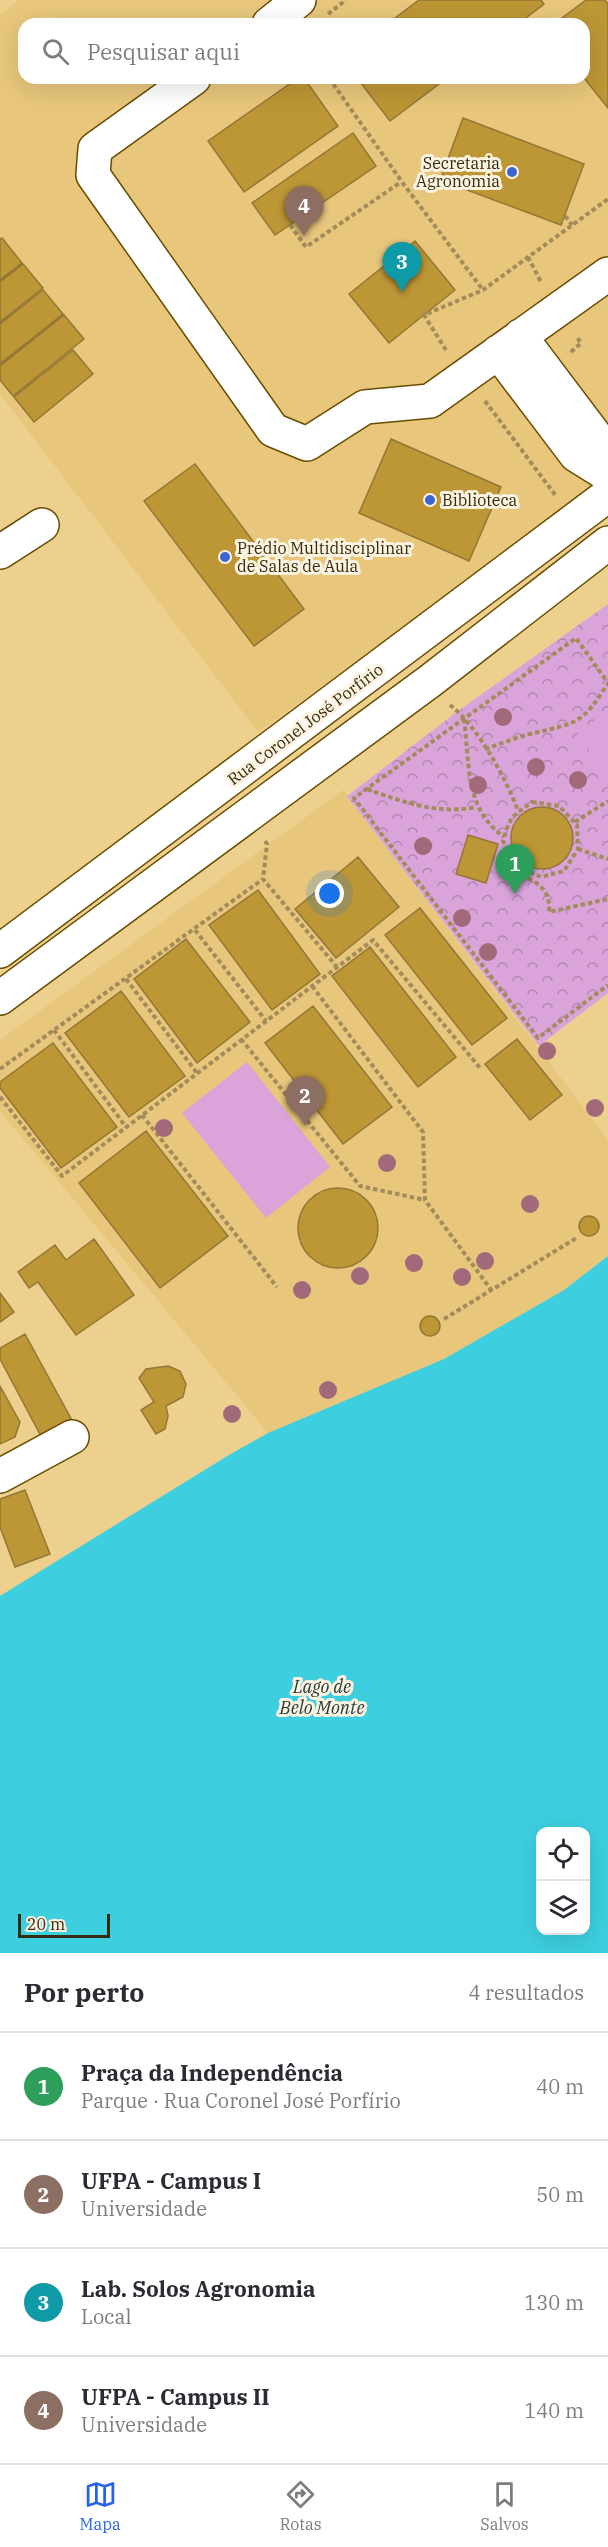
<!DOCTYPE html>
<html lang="pt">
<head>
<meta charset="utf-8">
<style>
  :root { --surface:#fff; --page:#f2f2f3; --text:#2b2b33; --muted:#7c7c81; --line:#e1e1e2; --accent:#2563eb }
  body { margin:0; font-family:"IBM Plex Serif",serif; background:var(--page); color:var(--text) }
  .controls { position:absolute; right:18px; bottom:18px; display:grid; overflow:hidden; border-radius:12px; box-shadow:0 6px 24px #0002 }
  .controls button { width:54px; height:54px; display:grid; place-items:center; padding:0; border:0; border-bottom:2px solid var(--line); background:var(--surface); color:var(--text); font:30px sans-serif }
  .scale { position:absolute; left:18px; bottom:15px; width:92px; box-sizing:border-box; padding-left:6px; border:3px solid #362a0f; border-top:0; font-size:16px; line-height:21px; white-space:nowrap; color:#362a0f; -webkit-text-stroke:4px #fcf3e0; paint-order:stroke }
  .you { position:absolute; left:330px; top:894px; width:21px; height:21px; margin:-15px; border:4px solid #fff; border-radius:50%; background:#1a73e8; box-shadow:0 0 0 9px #1a73e833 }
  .badge { display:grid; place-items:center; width:39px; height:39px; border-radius:50%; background:var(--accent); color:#fff; font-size:20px; font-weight:700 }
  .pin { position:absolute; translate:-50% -50px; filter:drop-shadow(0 2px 3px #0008) }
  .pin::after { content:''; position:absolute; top:32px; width:21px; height:18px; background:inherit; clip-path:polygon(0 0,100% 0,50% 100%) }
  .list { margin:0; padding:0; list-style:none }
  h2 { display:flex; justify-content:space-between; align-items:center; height:78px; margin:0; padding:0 24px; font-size:26px }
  h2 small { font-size:20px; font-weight:400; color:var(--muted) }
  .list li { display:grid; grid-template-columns:39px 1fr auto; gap:18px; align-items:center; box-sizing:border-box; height:108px; padding:0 24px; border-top:2px solid var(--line) }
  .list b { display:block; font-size:22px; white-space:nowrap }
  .list p { margin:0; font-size:20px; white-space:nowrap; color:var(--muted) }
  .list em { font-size:20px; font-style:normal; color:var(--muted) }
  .icon { flex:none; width:33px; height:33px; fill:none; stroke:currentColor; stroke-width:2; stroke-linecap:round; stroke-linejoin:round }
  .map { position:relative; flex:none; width:608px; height:1953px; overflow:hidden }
  .search { position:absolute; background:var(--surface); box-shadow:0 6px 24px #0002; left:18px; right:18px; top:18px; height:66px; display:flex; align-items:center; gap:15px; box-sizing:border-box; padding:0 21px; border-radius:18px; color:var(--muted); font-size:22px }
  .sheet { height:510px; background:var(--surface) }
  nav { display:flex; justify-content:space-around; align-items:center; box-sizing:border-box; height:84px; border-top:2px solid var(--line); background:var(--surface); font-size:16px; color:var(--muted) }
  nav a { display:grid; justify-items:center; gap:3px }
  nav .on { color:var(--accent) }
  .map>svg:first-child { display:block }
  .built { fill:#e8c67c; fill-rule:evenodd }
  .park { fill:url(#park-crowns) }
  .pitch { fill:#daa4db }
  .water { fill:#3dcfdf; fill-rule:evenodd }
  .building { fill:#bd9635; stroke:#937736; stroke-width:1.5 }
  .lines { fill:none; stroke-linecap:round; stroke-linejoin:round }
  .minor-casing { stroke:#684d00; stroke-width:36 }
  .path { stroke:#a28c5a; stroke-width:4; stroke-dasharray:4.5 3; stroke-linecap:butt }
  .minor { stroke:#fff; stroke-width:33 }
  .tree { fill:#a2697a }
  .poi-dot { fill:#3b64d5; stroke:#fcf3e0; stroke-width:2 }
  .labels { text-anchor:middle; stroke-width:6; stroke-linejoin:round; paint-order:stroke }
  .poi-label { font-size:16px; fill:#362a0f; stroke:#fcf3e0; text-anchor:start }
  .street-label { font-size:16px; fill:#362a0f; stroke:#fcf3e0 }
  .water-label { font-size:18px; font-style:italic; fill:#243c3f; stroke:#fcf3e0 }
</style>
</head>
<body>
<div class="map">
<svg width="608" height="1953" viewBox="0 0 608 1953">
  <defs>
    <pattern id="park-crowns" width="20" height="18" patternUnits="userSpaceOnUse" patternTransform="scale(1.5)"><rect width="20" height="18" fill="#daa4db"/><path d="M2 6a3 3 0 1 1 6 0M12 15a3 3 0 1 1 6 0" fill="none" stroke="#b286b0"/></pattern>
  </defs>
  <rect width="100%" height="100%" fill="#eed08e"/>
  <path class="built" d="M18,0H608V478L566,511L258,732L0,394V15ZM24,24H584V78H24Z
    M343,790L608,1140V1256L564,1290L444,1359L268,1433L0,1111V1040Z"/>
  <path class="park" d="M608,604V993L539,1046L347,796L458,711Z"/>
  <path class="pitch" d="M608,710V776L577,733Z
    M247,1062L330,1167L266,1218L182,1113Z"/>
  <path class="water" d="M608,1256V1953H0V1596L229,1455L268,1433L444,1359L564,1290ZM540,1832H586V1930H540Z"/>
  <path class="building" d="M419,0H541L544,4L518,24H387Z
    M586,0H605L608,4V108L584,78V24H554Z
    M298,78H304L338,126L244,192L208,141Z
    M357,78H447L390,121Z
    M463,118L584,164L561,225L440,180Z
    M353,133L376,166L275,235L252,203Z
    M2,238L22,263L0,280V239Z
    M415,241L455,290L389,343L349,294Z
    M23,264L43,288L0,322V282Z
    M43,290L63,314L0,364V324Z
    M64,315L84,339L13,396L0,380V366Z
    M73,350L93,374L34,422L14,397Z
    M391,439L501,487L469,561L359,513Z
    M195,464L304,609L254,646L144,501Z
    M511 838a31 31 0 1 1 62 0a31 31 0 1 1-62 0Z
    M468,835L498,844L486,883L456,874Z
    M358,857L399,907L336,958L295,909Z
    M258,890L320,974L272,1010L209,925Z
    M420,908L507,1018L472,1045L385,935Z
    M186,939L250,1022L197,1063L134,979Z
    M370,947L456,1057L418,1087L332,976Z
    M121,991L185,1076L129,1117L65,1033Z
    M313,1006L392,1107L343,1144L265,1043Z
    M517,1039L562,1095L530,1120L485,1064Z
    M53,1043L117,1127L61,1168L0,1088V1082Z
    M146,1131L228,1236L160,1288L79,1183Z
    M298 1228a40 40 0 1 1 80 0a40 40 0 1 1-80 0Z
    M579 1226a10 10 0 1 1 20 0a10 10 0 1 1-20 0Z
    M94,1239L134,1295L76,1335L38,1282L29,1288L18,1272L55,1245L66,1260Z
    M0,1293L14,1312L0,1322Z
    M420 1326a10 10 0 1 1 20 0a10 10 0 1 1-20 0Z
    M25,1334L74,1424L43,1440L0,1359V1348Z
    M168,1366L180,1371L186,1384L183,1397L166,1406L168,1416L165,1429L156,1434L141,1410L154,1402L139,1378L146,1369Z
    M0,1386L20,1422L15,1437L0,1444Z
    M25,1490L50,1554L15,1567L0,1527V1499Z"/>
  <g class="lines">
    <defs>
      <path id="minor" d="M269,24L299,0
        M194,78L95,149L93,175L273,430L307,444L365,407L430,401L608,274
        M520,336L597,438L608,469
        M498,352L576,455L608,475
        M0,552L42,525
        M0,951L608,495
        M0,998L430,681L608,543
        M0,1476L72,1437"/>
    </defs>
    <use href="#minor" class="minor-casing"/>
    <path class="path" d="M328,14L346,0
      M329,78L402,182L483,290
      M565,216L572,225
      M290,225L306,247L401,182
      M528,257L541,282
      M446,350L424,315L483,290L608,199
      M571,352L581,343L576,336
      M485,401L556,496
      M450,705C478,727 506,778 518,811
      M464,719C470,764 464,808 504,837
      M485,749C501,744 517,737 534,733C578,723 583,723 608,683L576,638L354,798L538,1038L608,985
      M367,789C403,802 438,815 476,807
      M532,802L559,806L577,825L578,849L564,871L541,877L513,864L503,841C510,817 511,817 532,802Z
      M575,822L608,801
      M265,841L267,844L263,879L337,967
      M578,849L608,859
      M513,865L515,873C536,881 551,888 549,912L608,899
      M195,930L266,1021
      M126,979L197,1073
      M312,986L423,1132L425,1200L492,1291
      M54,1030L126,1127
      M241,1039L360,1186L425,1200
      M0,1069L263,879
      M0,1097L62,1176L373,940L481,1069
      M142,1115L277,1287
      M444,1319L578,1237"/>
    <use href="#minor" class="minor"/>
  </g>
  <g class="tree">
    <circle cx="503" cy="717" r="9"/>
    <circle cx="536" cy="767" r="9"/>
    <circle cx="578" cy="780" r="9"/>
    <circle cx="478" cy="785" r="9"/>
    <circle cx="423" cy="846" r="9"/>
    <circle cx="462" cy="918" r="9"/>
    <circle cx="488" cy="952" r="9"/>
    <circle cx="547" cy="1051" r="9"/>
    <circle cx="595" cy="1108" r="9"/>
    <circle cx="164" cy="1128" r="9"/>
    <circle cx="387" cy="1163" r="9"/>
    <circle cx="530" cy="1204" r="9"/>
    <circle cx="485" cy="1261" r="9"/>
    <circle cx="414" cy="1263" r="9"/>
    <circle cx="360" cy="1276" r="9"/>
    <circle cx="462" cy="1277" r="9"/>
    <circle cx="302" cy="1290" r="9"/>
    <circle cx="328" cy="1390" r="9"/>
    <circle cx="232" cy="1414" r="9"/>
  </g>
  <g class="poi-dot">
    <circle cx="512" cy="172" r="6"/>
    <circle cx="430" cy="500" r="6"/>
    <circle cx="225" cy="557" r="6"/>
  </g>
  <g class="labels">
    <g class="poi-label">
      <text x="500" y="169" text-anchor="end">Secretaria<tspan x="500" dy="18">Agronomia</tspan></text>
      <text x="442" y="506">Biblioteca</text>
      <text x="237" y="554">Prédio Multidisciplinar<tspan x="237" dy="18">de Salas de Aula</tspan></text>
    </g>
    <g class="street-label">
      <text transform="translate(305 724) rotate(-37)" y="6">Rua Coronel José Porfírio</text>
    </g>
    <g class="water-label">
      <text x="322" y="1693">Lago de<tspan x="322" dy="21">Belo Monte</tspan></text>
    </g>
  </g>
</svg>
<div class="controls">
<button><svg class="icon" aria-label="locate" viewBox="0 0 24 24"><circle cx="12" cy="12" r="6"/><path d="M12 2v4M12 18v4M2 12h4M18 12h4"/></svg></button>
<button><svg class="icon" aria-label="layers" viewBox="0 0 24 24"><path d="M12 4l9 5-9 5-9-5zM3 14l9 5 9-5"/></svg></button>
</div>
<div class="scale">20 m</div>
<div class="you"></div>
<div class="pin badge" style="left:515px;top:894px;background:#2e9e5b">1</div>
<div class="pin badge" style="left:305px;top:1126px;background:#8d6e63">2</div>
<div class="pin badge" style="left:402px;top:292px;background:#0f9aa8">3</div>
<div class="pin badge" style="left:304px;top:236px;background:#8d6e63">4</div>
<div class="search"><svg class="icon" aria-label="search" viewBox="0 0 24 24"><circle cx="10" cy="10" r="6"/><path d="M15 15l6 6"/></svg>Pesquisar aqui</div>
</div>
<section class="sheet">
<h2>Por perto<small>4 resultados</small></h2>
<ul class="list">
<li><span class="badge" style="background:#2e9e5b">1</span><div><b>Praça da Independência</b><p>Parque · Rua Coronel José Porfírio</p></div><em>40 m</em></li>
<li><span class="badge" style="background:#8d6e63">2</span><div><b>UFPA - Campus I</b><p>Universidade</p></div><em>50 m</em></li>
<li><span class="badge" style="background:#0f9aa8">3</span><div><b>Lab. Solos Agronomia</b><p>Local</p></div><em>130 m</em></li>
<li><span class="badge" style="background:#8d6e63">4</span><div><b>UFPA - Campus II</b><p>Universidade</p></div><em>140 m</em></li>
</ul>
</section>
<nav>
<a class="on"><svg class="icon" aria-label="map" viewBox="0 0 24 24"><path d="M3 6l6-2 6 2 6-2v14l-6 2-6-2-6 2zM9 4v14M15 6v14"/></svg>Mapa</a>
<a><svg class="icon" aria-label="directions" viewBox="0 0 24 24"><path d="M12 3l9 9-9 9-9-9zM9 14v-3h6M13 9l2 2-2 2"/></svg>Rotas</a>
<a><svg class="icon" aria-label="saved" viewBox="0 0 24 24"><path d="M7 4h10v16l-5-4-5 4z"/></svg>Salvos</a>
</nav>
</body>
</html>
